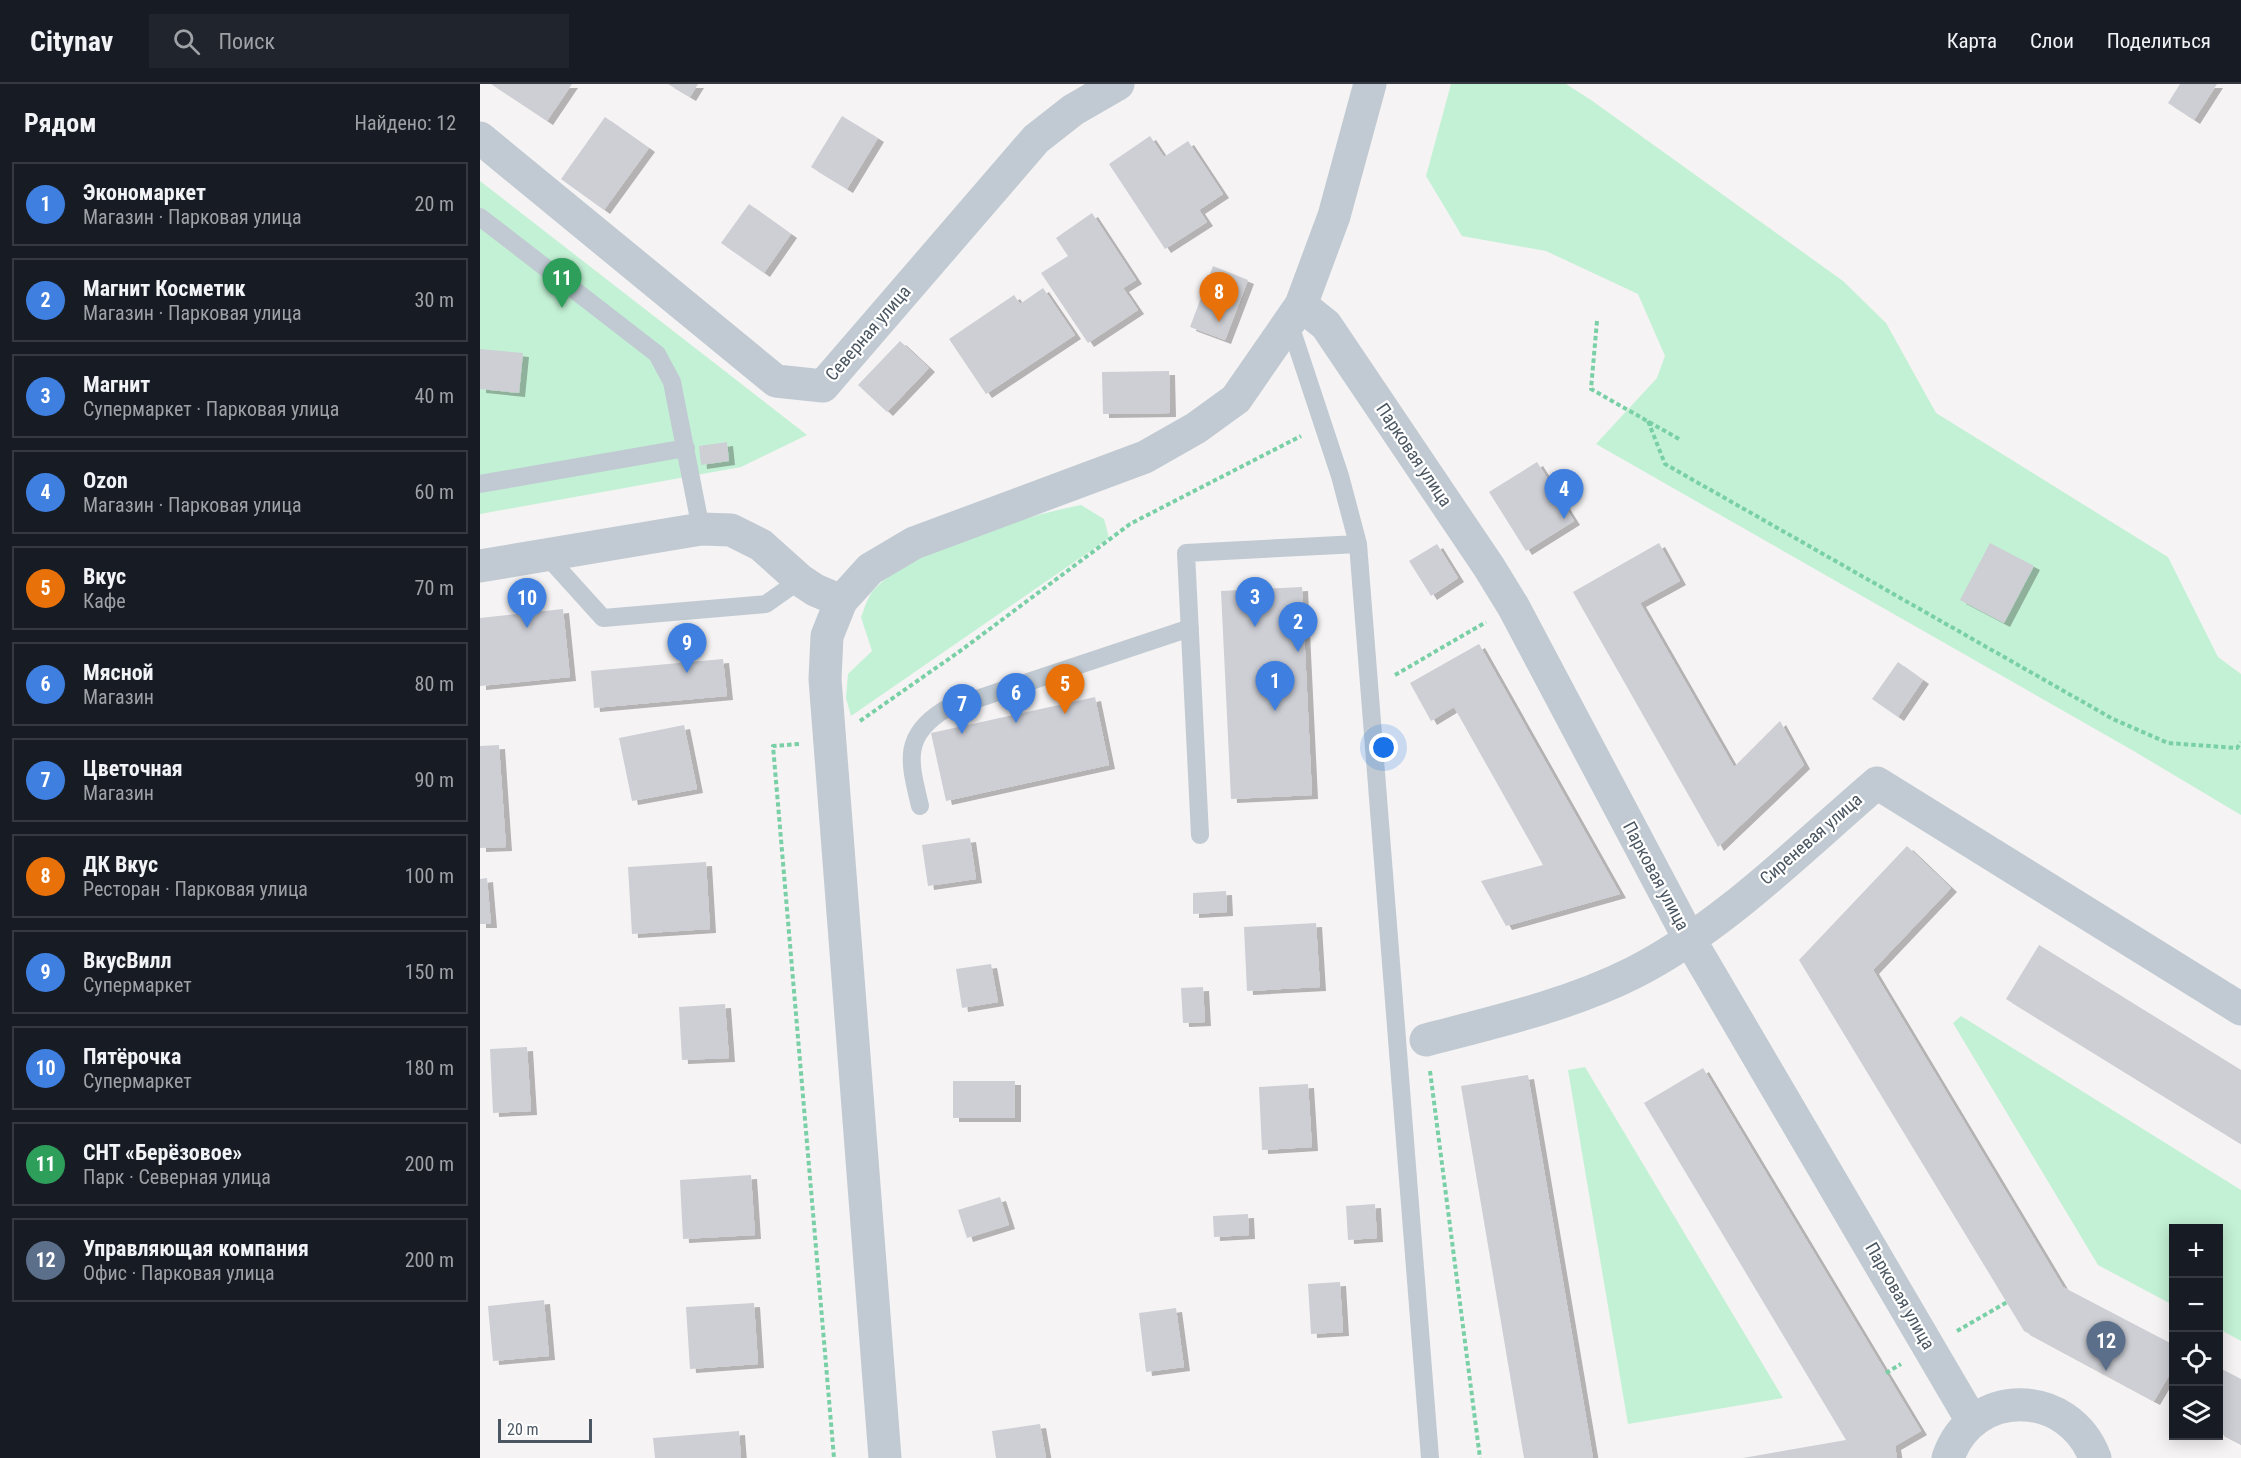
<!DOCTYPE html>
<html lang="ru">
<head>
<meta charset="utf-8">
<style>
  :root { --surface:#171b24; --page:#20242c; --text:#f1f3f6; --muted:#9ea1a6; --line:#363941; --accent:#ea580c }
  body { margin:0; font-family:"Roboto Condensed",sans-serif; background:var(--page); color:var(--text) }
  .controls { position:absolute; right:18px; bottom:18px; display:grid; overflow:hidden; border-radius:0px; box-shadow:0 3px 15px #0003 }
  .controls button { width:54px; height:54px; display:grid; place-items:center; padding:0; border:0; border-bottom:2px solid var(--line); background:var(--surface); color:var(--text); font:30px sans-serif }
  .scale { position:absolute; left:18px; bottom:15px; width:94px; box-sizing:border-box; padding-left:6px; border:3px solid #4a5661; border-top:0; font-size:16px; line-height:21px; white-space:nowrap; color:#4a5661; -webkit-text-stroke:4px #fff; paint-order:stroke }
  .you { position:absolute; left:904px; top:664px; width:21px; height:21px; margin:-15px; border:4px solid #fff; border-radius:50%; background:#1a73e8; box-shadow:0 0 0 9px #1a73e833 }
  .badge { display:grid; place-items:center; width:39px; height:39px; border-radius:50%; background:var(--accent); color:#fff; font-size:20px; font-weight:700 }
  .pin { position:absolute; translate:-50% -50px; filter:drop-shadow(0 2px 3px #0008) }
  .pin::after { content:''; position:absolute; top:32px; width:21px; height:18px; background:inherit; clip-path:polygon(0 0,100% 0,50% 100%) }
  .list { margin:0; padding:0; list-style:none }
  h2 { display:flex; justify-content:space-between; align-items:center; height:78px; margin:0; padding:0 24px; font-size:26px }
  h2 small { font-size:20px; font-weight:400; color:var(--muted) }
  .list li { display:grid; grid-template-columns:39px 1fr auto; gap:18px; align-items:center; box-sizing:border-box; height:84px; margin:0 12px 12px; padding:0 12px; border:2px solid var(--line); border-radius:0px }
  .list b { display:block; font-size:22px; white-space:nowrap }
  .list p { margin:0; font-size:20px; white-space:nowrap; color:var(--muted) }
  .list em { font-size:20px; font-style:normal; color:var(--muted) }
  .icon { flex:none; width:33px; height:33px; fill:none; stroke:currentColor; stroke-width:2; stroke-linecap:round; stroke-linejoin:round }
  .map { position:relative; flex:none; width:1761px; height:1374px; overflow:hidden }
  header { display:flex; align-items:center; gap:36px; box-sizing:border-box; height:84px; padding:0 30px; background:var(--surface); border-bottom:2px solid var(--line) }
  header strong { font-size:28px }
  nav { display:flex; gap:33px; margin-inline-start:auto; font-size:21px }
  .search { width:420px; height:54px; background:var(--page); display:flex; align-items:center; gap:15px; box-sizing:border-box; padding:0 21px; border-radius:0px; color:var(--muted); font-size:22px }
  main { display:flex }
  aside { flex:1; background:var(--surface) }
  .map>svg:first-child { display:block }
  .green { fill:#c3f1d5 }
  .building { fill:#cdcfd5; filter:url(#shadow) }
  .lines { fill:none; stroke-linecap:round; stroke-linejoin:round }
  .path { stroke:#7ad0a6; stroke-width:4; stroke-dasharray:4.5 3; stroke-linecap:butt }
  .service { stroke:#c1cad2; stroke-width:18 }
  .minor { stroke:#c1cad2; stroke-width:33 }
  .tertiary { stroke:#c1cad2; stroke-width:33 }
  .labels { text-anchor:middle; stroke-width:4.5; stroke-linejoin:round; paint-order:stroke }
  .street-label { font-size:18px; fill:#4a5661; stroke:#fff }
</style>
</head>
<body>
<header>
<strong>Citynav</strong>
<div class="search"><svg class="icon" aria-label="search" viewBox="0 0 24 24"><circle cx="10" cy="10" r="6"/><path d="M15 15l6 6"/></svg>Поиск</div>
<nav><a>Карта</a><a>Слои</a><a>Поделиться</a></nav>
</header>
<main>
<aside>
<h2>Рядом<small>Найдено: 12</small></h2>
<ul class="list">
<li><span class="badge" style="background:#3f7fe0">1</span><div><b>Экономаркет</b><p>Магазин · Парковая улица</p></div><em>20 m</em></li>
<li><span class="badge" style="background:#3f7fe0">2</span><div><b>Магнит Косметик</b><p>Магазин · Парковая улица</p></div><em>30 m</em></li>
<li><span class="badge" style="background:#3f7fe0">3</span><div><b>Магнит</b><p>Супермаркет · Парковая улица</p></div><em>40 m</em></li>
<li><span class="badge" style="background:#3f7fe0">4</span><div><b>Ozon</b><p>Магазин · Парковая улица</p></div><em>60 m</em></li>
<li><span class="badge" style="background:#e8710a">5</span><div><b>Вкус</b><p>Кафе</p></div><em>70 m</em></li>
<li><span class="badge" style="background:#3f7fe0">6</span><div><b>Мясной</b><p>Магазин</p></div><em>80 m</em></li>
<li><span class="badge" style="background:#3f7fe0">7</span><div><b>Цветочная</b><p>Магазин</p></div><em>90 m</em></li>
<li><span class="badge" style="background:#e8710a">8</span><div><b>ДК Вкус</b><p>Ресторан · Парковая улица</p></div><em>100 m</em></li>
<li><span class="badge" style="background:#3f7fe0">9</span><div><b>ВкусВилл</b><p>Супермаркет</p></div><em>150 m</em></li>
<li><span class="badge" style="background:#3f7fe0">10</span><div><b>Пятёрочка</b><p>Супермаркет</p></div><em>180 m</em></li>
<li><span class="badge" style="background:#2e9e5b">11</span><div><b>СНТ «Берёзовое»</b><p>Парк · Северная улица</p></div><em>200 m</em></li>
<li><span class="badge" style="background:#5c6f8a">12</span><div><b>Управляющая компания</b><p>Офис · Парковая улица</p></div><em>200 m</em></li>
</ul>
</aside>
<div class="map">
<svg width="1761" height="1374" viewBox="0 0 1761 1374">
  <defs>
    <filter id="shadow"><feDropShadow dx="6" dy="4" stdDeviation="0" flood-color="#0004"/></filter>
  </defs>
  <rect width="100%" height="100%" fill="#f5f3f3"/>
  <path class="green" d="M971,0H1086L1111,16L1363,197L1406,239L1456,329L1688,473L1738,573L1761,590V731L1652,666L1116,360L1177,294L1185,272L1158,210L1066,167L982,152L946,92Z
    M0,97L327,351L261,383L0,430Z
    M601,421L624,435L629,454L371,632L366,614L368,590L392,567L381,533C384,526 387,515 392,508C425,467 549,431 601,421Z
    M1481,932L1761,1106V1257L1739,1245L1738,1144H1694L1693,1221L1618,1181L1473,939Z
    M1105,983L1303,1314L1148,1340L1088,986Z"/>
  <path class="building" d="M11,0H92L67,37Z
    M188,0H218L210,13Z
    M1700,0H1737L1714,36L1688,19Z
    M362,32L398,54L367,105L331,83Z
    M125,33L169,64L124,126L81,95Z
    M670,52L684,73L708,57L743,110L719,126L727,138L685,165L629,80Z
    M269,120L311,150L284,189L241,159Z
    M612,129L656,196L643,204L658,226L608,259L561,189L588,172L576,154Z
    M733,182L768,196L745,256L710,243Z
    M563,204L595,251L506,310L469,255L534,211L540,220Z
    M420,257L449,284L407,328L378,301Z
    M0,265L43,269L39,309L0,305Z
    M689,287L690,329L623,330L622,288Z
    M247,358L249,377L221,381L219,362Z
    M1057,378L1094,437L1046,467L1009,408Z
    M1179,459L1200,497L1160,519L1254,683L1300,637L1324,681L1238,763L1093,508Z
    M1510,459L1554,482L1524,539L1480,516Z
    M957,460L978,494L951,512L929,477Z
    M822,503L832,711L751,715L741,507Z
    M83,525L90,593L0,602V534Z
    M999,560L1140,810L1026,842L1001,797L1063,781L974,623L951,637L930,599Z
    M243,575L247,612L114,624L111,587Z
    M1418,578L1443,596L1418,633L1392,615Z
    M615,613L629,681L466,717L451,649Z
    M204,641L217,705L152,717L139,654Z
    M19,661L26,763L0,764V662Z
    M490,754L496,795L448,802L442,761Z
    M1427,762L1471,804L1393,886L1583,1203L1694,1261V1283L1674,1317L1544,1247L1319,876Z
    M226,778L230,845L152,850L148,783Z
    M7,794L11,840H0V795Z
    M746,807L747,828L713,830V809Z
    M836,839L840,903L767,907L764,843Z
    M1559,861L1761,986V1060L1526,915Z
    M511,880L518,918L482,924L476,885Z
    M723,903L725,938L703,939L701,904Z
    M245,920L249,974L202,976L199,923Z
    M47,963L51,1027L13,1029L10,965Z
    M1223,984L1441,1347L1415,1362L1417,1374H1263L1366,1356L1164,1019Z
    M1048,991L1113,1374H1044L981,1002Z
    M473,997H535V1034H473Z
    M828,1000L832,1063L782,1066L779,1003Z
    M271,1091L275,1151L203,1155L200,1096Z
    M520,1113L529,1141L487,1154L478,1126Z
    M895,1120L897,1154L868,1156L866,1122Z
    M768,1130L769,1151L734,1153L733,1132Z
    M860,1198L863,1248L831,1250L828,1200Z
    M64,1216L69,1272L13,1277L8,1222Z
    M274,1219L278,1280L210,1285L206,1223Z
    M696,1224L704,1283L666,1288L659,1229Z
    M1738,1283L1761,1295V1360L1738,1348Z
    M560,1340L566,1374H516L512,1347Z
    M259,1347L261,1374H175L173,1354Z"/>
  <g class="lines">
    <path class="path" d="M1117,237L1111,305L1199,355
      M1168,337L1185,380L1633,635L1688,659L1757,664L1761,658
      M915,591L1006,538
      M380,637L483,565L650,440L821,352
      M319,660L293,662L354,1374
      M950,987L1000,1374
      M1477,1247L1527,1218
      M1406,1289L1421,1280"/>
    <path class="service" d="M0,133L177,270L192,298L221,445
      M809,238L860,392L878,460L950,1374
      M0,400L206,364
      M66,471L123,534L286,520L320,496
      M440,722C430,679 421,653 464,626L710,544
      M720,751L706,469L878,460"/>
    <path class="minor" d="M0,54L296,297L343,302L556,55L593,26L638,0
      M821,221L846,241L1009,483L1033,522L1210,856L1492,1337
      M0,482L221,445L251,446L281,461L320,496L335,506L361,517
      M946,956C1015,938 1089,921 1153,889C1242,844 1321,764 1397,699L1761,925
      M1468,1374C1492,1302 1589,1304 1615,1374"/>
    <path class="tertiary" d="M405,1374L345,595L347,552L361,517L390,485L434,459L665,373L716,344L756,315L821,221L854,132L890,0"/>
  </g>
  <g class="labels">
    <g class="street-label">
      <text transform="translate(388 249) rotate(-49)" y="6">Северная улица</text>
      <text transform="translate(934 371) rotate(56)" y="6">Парковая улица</text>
      <text transform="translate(1331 755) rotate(-41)" y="6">Сиреневая улица</text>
      <text transform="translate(1176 792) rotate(62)" y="6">Парковая улица</text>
      <text transform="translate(1420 1212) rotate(60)" y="6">Парковая улица</text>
    </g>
  </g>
</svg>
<div class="controls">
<button>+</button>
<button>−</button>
<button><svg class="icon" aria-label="locate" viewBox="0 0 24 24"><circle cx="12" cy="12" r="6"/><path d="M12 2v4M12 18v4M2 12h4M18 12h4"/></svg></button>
<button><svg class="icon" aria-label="layers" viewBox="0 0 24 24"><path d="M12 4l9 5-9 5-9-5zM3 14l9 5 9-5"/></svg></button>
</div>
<div class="scale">20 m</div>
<div class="you"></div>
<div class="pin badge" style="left:795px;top:627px;background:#3f7fe0">1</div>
<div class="pin badge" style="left:818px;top:568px;background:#3f7fe0">2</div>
<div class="pin badge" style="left:775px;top:543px;background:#3f7fe0">3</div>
<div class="pin badge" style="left:1084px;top:435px;background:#3f7fe0">4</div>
<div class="pin badge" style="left:585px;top:630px;background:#e8710a">5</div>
<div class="pin badge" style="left:536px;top:639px;background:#3f7fe0">6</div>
<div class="pin badge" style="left:482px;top:650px;background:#3f7fe0">7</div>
<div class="pin badge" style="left:739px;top:238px;background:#e8710a">8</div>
<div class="pin badge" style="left:207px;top:589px;background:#3f7fe0">9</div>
<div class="pin badge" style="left:47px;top:544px;background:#3f7fe0">10</div>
<div class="pin badge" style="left:82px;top:224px;background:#2e9e5b">11</div>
<div class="pin badge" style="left:1626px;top:1287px;background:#5c6f8a">12</div>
</div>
</main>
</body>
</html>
